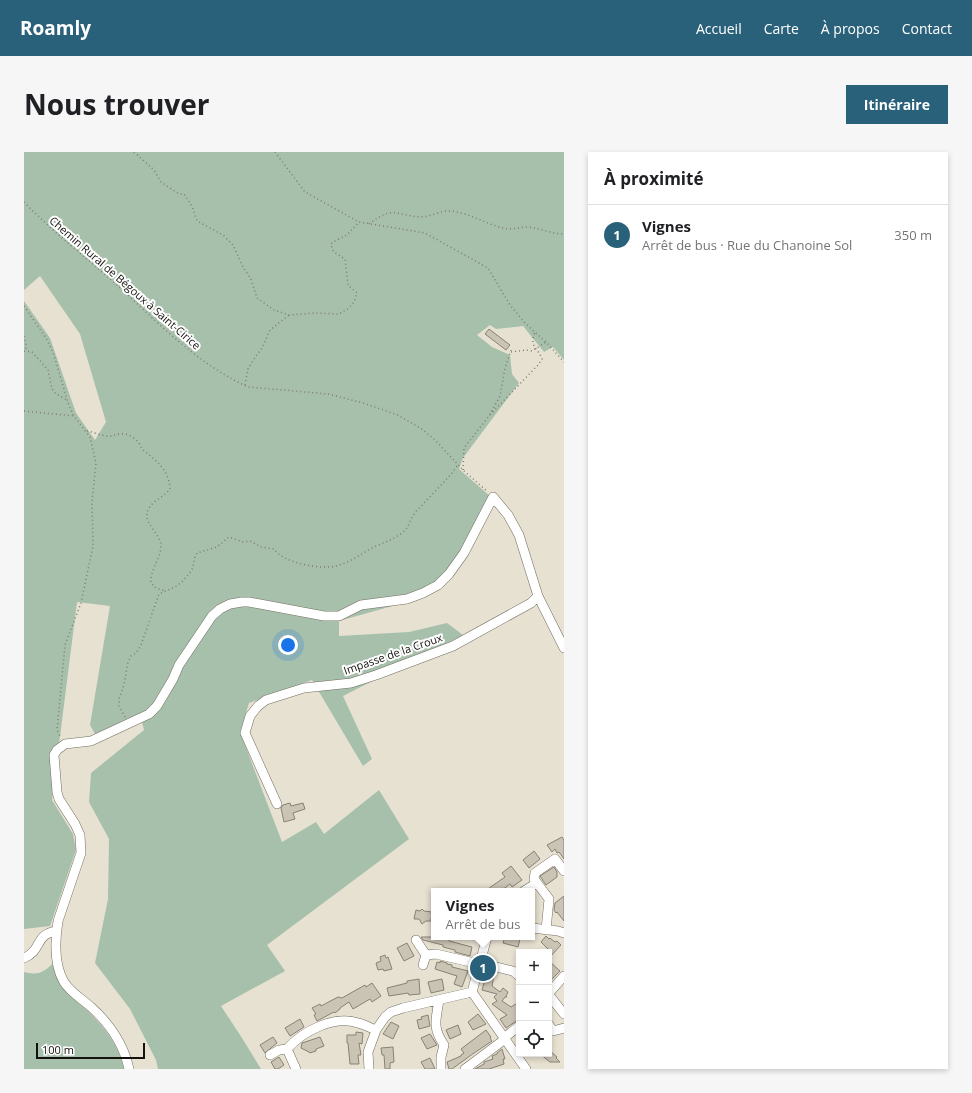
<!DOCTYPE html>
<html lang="fr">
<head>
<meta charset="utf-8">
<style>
  :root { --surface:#fff; --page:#f6f6f6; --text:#202124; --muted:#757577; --line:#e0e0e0; --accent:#29607a }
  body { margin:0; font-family:"Open Sans",sans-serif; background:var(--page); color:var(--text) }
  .controls { position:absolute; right:12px; bottom:12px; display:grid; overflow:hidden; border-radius:0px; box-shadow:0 2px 6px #0003 }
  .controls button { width:36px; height:36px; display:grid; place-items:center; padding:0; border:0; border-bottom:1px solid var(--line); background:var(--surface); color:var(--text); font:20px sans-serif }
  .scale { position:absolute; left:12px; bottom:10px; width:109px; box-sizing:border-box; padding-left:4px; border:2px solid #14120d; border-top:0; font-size:11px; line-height:14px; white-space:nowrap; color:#14120d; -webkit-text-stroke:3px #fff; paint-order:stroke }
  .you { position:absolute; left:264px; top:493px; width:14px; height:14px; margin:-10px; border:3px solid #fff; border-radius:50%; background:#1a73e8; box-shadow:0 0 0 6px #1a73e833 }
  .badge { display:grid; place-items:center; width:26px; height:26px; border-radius:50%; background:var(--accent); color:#fff; font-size:13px; font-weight:700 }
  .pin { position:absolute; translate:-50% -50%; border:2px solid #fff; box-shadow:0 1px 4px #0006 }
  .popup { position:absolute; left:407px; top:736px; width:104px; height:52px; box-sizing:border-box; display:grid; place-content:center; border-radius:0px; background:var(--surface); filter:drop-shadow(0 1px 3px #0005); font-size:13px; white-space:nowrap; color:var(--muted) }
  .popup b { font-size:15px; color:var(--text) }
  .popup::after { content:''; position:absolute; left:50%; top:100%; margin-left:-8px; border:8px solid transparent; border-top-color:var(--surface) }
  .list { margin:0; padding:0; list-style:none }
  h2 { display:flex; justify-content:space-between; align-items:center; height:52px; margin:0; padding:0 16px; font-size:17px }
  h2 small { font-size:13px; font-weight:400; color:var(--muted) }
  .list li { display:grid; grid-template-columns:26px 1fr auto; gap:12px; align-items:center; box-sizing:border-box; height:60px; padding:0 16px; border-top:1px solid var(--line) }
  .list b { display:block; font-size:15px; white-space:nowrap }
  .list p { margin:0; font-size:13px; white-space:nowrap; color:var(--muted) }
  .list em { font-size:13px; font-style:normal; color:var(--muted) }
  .icon { flex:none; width:22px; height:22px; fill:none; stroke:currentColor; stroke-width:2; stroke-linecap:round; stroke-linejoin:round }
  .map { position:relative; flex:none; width:540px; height:917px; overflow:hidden; border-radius:0px }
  header { display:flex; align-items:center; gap:24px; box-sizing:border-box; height:56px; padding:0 20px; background:var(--accent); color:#fff }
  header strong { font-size:19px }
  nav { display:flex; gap:22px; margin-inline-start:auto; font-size:14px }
  .intro { display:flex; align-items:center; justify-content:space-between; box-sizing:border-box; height:96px; padding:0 24px }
  h1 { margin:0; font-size:28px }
  .button { padding:10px 18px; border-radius:0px; background:var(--accent); color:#fff; font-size:14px; font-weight:700 }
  main { display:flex; gap:24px; padding:0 24px }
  aside { flex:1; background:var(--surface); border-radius:0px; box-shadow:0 2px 6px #0003 }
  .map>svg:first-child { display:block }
  .green { fill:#a7c0ac }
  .building { fill:#cac4b5; stroke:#888274 }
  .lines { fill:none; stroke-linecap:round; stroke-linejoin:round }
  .minor-casing { stroke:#736d60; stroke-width:10 }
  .path { stroke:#7f7b70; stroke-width:1.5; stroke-dasharray:1 3; stroke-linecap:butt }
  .minor { stroke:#fff; stroke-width:9 }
  .labels { text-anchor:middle; stroke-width:4; stroke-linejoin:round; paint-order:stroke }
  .street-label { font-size:11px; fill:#14120d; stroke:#fff }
</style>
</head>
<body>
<header>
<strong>Roamly</strong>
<nav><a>Accueil</a><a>Carte</a><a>À propos</a><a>Contact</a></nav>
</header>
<div class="intro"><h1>Nous trouver</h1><a class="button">Itinéraire</a></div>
<main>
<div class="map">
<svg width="540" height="917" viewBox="0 0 540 917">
  <rect width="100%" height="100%" fill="#e7e1d1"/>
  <path class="green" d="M0,0H540V208L529,195L520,200L499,174L472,177L466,173L453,183L468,195L486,203L488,222L495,231L439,306L435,317L467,345L429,414L397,446L315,469V484L385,480L423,471L439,483L319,544L348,607L339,614L288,528L225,551L216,580L258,690L292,670L300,682L355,638L385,687L243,793L261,819L197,854L218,886L237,917H134L132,908L106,857L71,811L84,747L85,687L65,650L67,621L120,578L116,562L71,582L66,573L86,454L53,450L28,648L49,682L52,698L26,774L0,777V149L26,186L52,261L71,288L82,270L56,182L16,124L0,138Z
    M28,812C32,820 35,830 41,837C66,863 91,879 100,917H0V820C13,823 18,822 28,812Z"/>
  <path class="building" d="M465,177L486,193L482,198L461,182Z
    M266,651L267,654L279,651L281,657L269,661L271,667L260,670L257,656L259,653Z
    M538,685L540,688V707L535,700L533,701L531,697L528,700L523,693Z
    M510,699L516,707L505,716L499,708Z
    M487,714L498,728L488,735L486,732L477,739H461L481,725L478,721Z
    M530,715L533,720V725L522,733L516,724Z
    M540,744V769L533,760L532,761L530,758L531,751Z
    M398,757L400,759L408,760L407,762L409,764L407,766V769H402L398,772L395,767H390L392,758L396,759Z
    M522,784L525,787L526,786L531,790L533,789L537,793L525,806V798L517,790Z
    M397,785H426L425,789L448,795L446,804L431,800V798L419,795V793L399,788Z
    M481,785H488L496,787L494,795L479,791Z
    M383,791L390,804L380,809L373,796Z
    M361,803L362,806L364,805L368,817L360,819L359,817L354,818L352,811L357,809L356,805Z
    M416,809L423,811V812L428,813V815L444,819L438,835L430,832L433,824L411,817L413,810L416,811Z
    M525,809L536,819L525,830Z
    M460,821L470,824L468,834L476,840L479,836L484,840L482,844L483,845H481L478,849L487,855L492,852L495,857V867L482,876L476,867L483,863L468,852L473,849L470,845L473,842L458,838L460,831L458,830Z
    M395,827L396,842L385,843L384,841L365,844L363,836L383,831V829Z
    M418,827L420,838L407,841L404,830Z
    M348,831L357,844L348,850L346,847L329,857L325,850L316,856V857L311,861L310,860L293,869L290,863L292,862L288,856L296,852L297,854L314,845L318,846L341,833L342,835Z
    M454,862L462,872L449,878L444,870Z
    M404,863L406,874L395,877L393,868L398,867L397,865Z
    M276,867L280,875L266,884L261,876Z
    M367,870L375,874L369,887L359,882Z
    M434,873L437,882L426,887L422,878Z
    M462,878L467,885L466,886L468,889L450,901L428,917H425L423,910L437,904V903L440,901L437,897Z
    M332,880L339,881L338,892L335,891L337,903H334L335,912H326L324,891H323V883H332Z
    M406,882L413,893L403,897L397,886Z
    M249,885L253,891L241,901L236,893Z
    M296,885L300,894L292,897V899L286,901L285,900L277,896L278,891Z
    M369,895L370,910L366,911V917H361L360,903H358L357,896Z
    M478,897L481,907H479L480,912L465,917H451L460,912V910L469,907L468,904L473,902V901Z
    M525,898L533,905L532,906L536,910H526L516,902H525Z
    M255,905L260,913L254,917H251L247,910Z
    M406,906L411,917H401L397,910Z"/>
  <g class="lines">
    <defs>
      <path id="minor" d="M253,652L221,581L226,564L234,554L242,548L280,536L327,531L352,523L429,494L507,451L514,444
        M500,739L513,731
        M508,776L534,779L540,781
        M522,778L525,747L510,727L511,721L531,707L540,719
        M392,788L402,803
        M0,806C19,798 10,782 33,779
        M456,811L489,819L495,824
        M399,813L402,803L412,802L455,812
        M448,840L502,917
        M448,840L463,785
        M525,841L540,824
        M525,843L540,862
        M415,848C412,868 408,875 420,893L417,905V917
        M525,873L529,879L540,876
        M480,886L495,874
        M246,903L255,898L263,897
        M105,917C100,893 85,871 67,855C58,847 46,840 40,830C30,813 31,788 34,769L57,701L56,683L51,672L35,647L33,640L30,603L33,598L41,592L67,589L125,562L133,554L149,527L155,513L188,464L196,457L206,452L218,450H225L300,464H315L337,453L383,447L399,441L414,433L425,422L440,401L469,345L484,363L495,383L514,444L540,496
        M272,917L263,897C279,879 310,863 334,871C340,872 346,876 352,878
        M345,917L344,900L352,878L361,865L367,860L379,856L448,840
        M441,917L481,887"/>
    </defs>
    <use href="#minor" class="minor-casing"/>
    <path class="path" d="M110,0L130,18L137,30L155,42H160L168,54L173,69L199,83L209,93L219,115L227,127L233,146L250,158L265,163L290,161L315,162L325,156L330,150L333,141L324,133L321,107L310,100L308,97L307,92L309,90L323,83L335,70
      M251,0L281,40L335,70L401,81L464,116L486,153L501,171L524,192L540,210
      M0,50C26,77 55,100 84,125C128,164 169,210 224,235L304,242L339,251L374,263L398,277L411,288L439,318L464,340
      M345,72C370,53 370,63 396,65C407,65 417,58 427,59C445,61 462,72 479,76C487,78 493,76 501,75C514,75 527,82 540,82
      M0,154L22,186L29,200L45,254L50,264L66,285L72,311L68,350L69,394L57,451L41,493L33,578L37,586
      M0,184L2,191V199
      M0,199L8,200L18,211L24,218L28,237L32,242L43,248
      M487,200L502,198L508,199L522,190
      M221,233L224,217L232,204L238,196L246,178L265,163
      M0,259L50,264
      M466,263L514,213L518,207C513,194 505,195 511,180
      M63,279C69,280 76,283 82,284C87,285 90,283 95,282C104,280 115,288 118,297C132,309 145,317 146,337C140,345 130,348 125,356C116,371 138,381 137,395C136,408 126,418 127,431L132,436L141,439
      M439,318L440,296L465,264L476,244L481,216L487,198
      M101,565L95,554V547L100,533L104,510L107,504L112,501L117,493L135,442L151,435L158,430L168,418L171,405L173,401L193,395L205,385L219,390L226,389L237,395L250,397C259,411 297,418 312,414C326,410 336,403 348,396C358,391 369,388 378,381C385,376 386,367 391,361C393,357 397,355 399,352C411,339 424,327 434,313"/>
    <use href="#minor" class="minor"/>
  </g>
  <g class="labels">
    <g class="street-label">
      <text transform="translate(101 131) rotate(41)" y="4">Chemin Rural de Bégoux à Saint-Cirice</text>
      <text transform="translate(369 502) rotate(-19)" y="4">Impasse de la Croux</text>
    </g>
  </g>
</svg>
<div class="controls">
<button>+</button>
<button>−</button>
<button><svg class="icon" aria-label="locate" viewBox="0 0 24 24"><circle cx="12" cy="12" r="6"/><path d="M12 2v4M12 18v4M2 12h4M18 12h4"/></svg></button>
</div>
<div class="scale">100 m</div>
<div class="you"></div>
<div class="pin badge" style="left:459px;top:816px">1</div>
<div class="popup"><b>Vignes</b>Arrêt de bus</div>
</div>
<aside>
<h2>À proximité<small></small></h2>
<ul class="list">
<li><span class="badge">1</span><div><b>Vignes</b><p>Arrêt de bus · Rue du Chanoine Sol</p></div><em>350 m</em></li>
</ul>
</aside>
</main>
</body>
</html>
